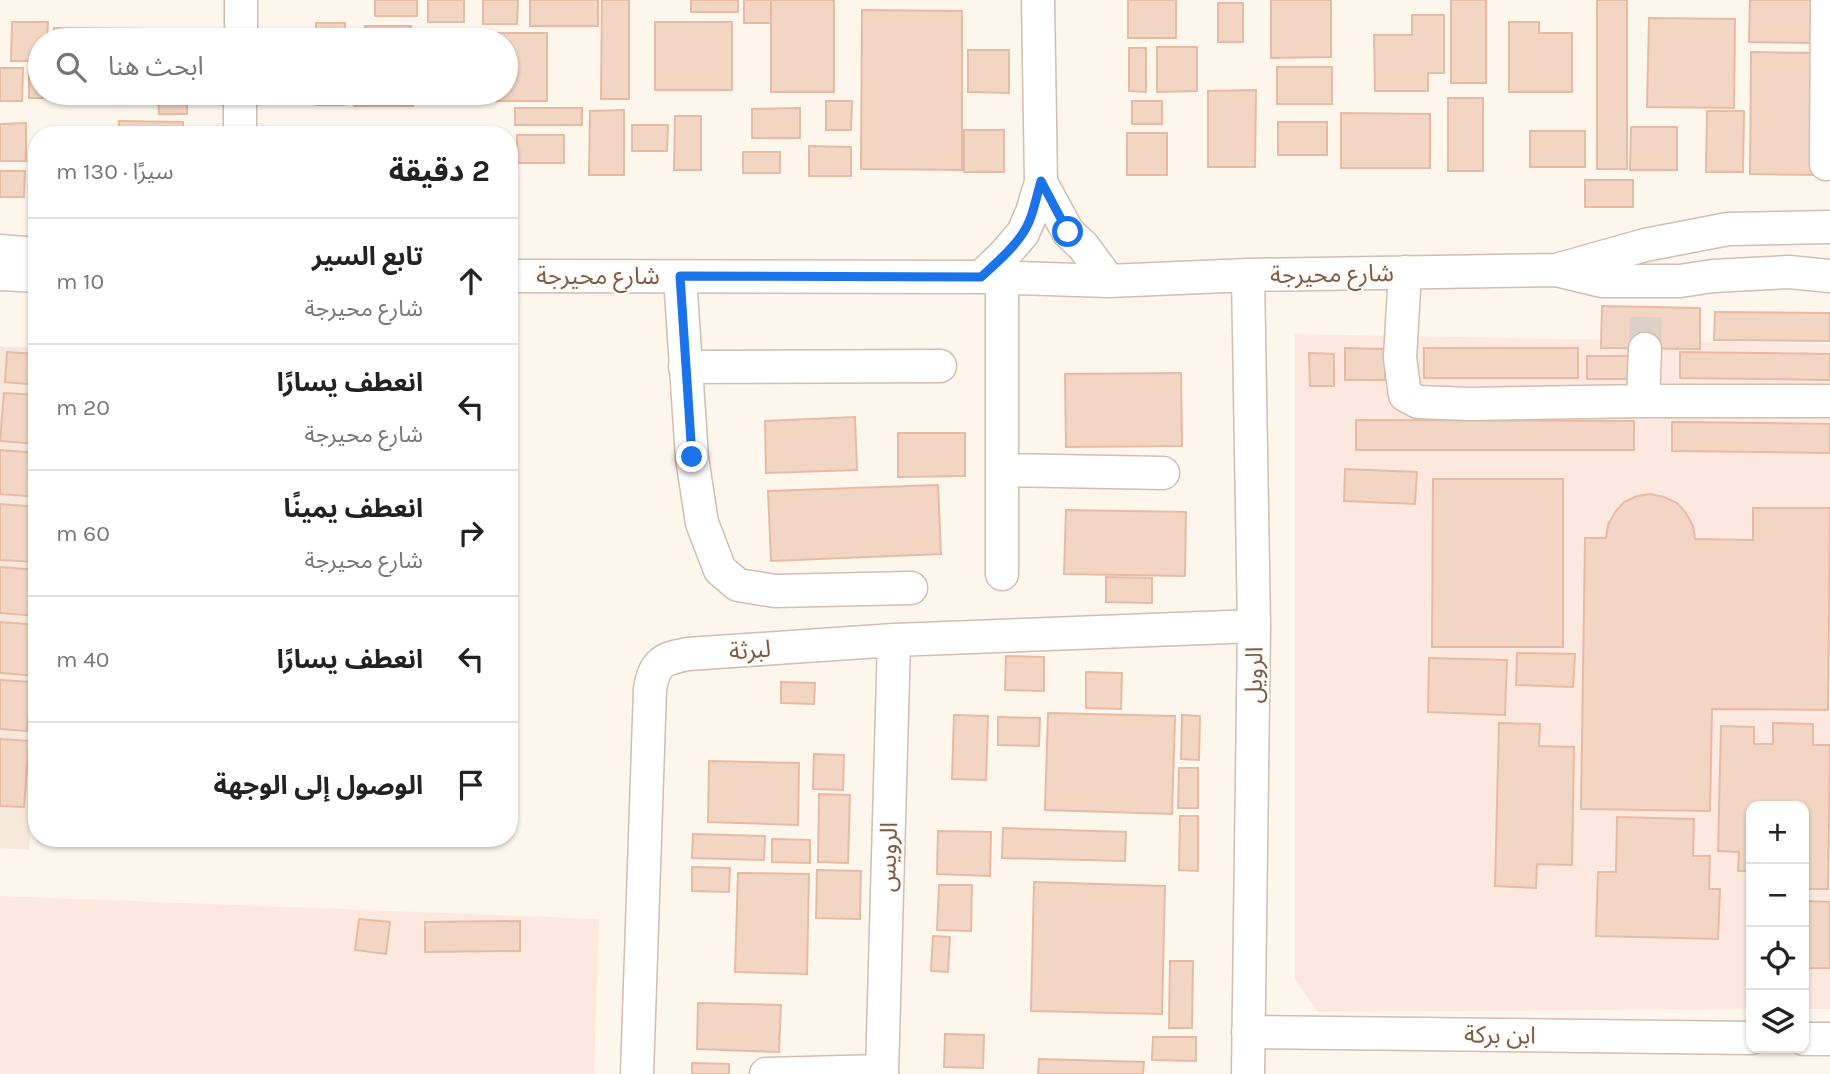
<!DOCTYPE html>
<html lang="ar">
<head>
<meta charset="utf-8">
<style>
  :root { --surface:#fff; --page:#f2f2f2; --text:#222; --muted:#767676; --line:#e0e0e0 }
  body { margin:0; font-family:Karla,"Noto Sans Arabic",sans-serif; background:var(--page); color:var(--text); direction:rtl }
  .controls { position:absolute; right:21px; bottom:21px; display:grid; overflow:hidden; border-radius:14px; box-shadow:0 2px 5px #0004 }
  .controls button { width:63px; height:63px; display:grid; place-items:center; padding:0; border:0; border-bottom:2px solid var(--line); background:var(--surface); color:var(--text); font:35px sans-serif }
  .stop { position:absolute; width:21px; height:21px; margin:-16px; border:5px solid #1a73e8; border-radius:50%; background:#fff }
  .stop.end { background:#1a73e8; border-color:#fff; box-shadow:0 2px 7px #0008 }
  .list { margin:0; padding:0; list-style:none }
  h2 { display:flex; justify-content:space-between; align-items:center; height:91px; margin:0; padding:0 28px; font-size:30px }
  h2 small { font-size:23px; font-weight:400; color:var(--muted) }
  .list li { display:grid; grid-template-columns:46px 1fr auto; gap:21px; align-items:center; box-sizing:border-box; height:126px; padding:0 28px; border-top:2px solid var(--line) }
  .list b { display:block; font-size:26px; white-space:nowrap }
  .list p { margin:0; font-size:23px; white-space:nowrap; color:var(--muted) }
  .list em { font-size:23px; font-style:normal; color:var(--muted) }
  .icon { flex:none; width:38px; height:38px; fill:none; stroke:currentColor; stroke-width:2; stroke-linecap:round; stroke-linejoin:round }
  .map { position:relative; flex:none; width:1830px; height:1074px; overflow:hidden; direction:ltr }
  .search { position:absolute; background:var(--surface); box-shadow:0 2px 5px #0004; left:28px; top:28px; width:490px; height:77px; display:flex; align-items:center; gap:18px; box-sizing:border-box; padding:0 24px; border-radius:38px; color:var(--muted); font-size:26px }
  .panel { position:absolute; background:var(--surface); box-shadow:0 2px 5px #0004; left:28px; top:126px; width:490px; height:721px; border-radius:28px; direction:rtl }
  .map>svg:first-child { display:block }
  .residential { fill:#f5e8da }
  .commercial { fill:#fde8e0 }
  .building { fill:#f3d5c3; stroke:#e6bba3; stroke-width:2 }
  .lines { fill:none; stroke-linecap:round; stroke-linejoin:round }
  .minor-tunnel { stroke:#dcd0c4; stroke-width:32; stroke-dasharray:32 16; stroke-linecap:butt }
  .minor-casing { stroke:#d1beb0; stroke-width:35 }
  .minor { stroke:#fff; stroke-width:32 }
  .route { stroke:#1a73e8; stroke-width:9 }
  .labels { text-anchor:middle; stroke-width:5; stroke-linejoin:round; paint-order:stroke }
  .street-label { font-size:24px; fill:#7a5c4d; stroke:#fffaf3 }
</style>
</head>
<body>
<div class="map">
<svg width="1830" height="1074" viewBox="0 0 1830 1074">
  <rect width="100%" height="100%" fill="#fdf6ec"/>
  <path class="residential" d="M0,347H37V753L29,850L0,848Z"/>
  <path class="commercial" d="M1295,334L1830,344V1009H1804V806H1751V1009L1318,1012L1295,980Z
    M0,896L599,919L594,1074H0Z"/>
  <path class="building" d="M375,0H417V16H375Z
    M428,0H464V22H428Z
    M483,0H518L517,24H483Z
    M530,0H598V26H530Z
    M602,0H629V99H601Z
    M691,0H738V12H691Z
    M744,0H771V23H744Z
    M771,0H834V92H771Z
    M1128,0H1176V38H1128Z
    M1271,0H1331V57L1271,58Z
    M1451,0H1486V83H1451Z
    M1597,0H1627V169H1597Z
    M1750,0H1820L1819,43L1749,42Z
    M1218,3H1243V42H1218Z
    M862,10L962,11V170L861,169Z
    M1412,15H1444V73H1428V91H1375L1374,35H1412Z
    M1649,18L1735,19L1734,108L1647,107Z
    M12,22H48L47,40H40V61H11Z
    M655,22H732V90H655Z
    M1509,22H1539V33H1572V92H1509Z
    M316,23H345V40H316Z
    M365,26H411V40H365Z
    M54,28L146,29V40H54Z
    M432,33H547V101H432V93H506V40H432Z
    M1157,47H1197V91L1157,92Z
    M1129,48H1146V92L1129,91Z
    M968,50H1009V93L968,92Z
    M1751,52L1821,53L1819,175L1750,174Z
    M1277,67H1332V104H1277Z
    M0,68H23L22,101H0Z
    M29,72L40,73V93H48V98H29Z
    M1256,90L1255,167H1208V91Z
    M71,93H145V102L71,101Z
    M158,93H187V114H159Z
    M316,93H345L344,105H316Z
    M354,93H413V106H354Z
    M1448,98H1483V171H1448Z
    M826,101H852L851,130H826Z
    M1132,101H1162V124H1132Z
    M515,108H582V125H515Z
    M800,108V138H752V109Z
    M624,110V175H589L590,111Z
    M1707,111H1744L1743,172H1706Z
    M1341,113L1430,114V168H1341Z
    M675,116H701V170H674Z
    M119,121L183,122V135H119Z
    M1278,122H1327V155H1278Z
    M26,123V161H0V124Z
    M632,125H668L667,151H632Z
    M1631,127H1677V170H1630Z
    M964,130H1004V172H964Z
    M1530,131H1585V167H1530Z
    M433,133H497V135H433Z
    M1127,133H1167V175H1127Z
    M342,134H417V135H342Z
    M517,135H564V163H517Z
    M809,146L851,147V176H809Z
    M743,152H780V173H743Z
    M30,162H37V180H30Z
    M0,171H25L24,197H0Z
    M1585,180H1633V207H1585Z
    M1602,306L1700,308V349L1601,348Z
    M1715,312L1830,313V341L1714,340Z
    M1345,348L1385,349V380H1345Z
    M1424,348H1578V378H1424Z
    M7,352L37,354V385L5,382Z
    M1680,352L1830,354V380L1680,378Z
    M1309,353L1334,354V386H1310Z
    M1587,356H1632V379H1587Z
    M1181,373L1182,446L1066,447L1065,374Z
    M4,393L37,395V444L0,441Z
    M855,417L857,470L766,473L765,421Z
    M1356,420L1634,421V450H1356Z
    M1672,422L1830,424V453L1672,451Z
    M898,433H965V476L898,477Z
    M0,450L37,453V497L0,494Z
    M1345,469L1417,472L1415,504L1344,501Z
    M1433,479H1563V647H1432Z
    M938,485L941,554L771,561L768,491Z
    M1650,494L1664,497L1677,503L1686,513L1693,526L1695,539L1753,540V508H1830L1828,710L1712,709L1710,811L1581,809L1585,538H1606L1608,525L1615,512L1624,502L1637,496Z
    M0,504L37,507V562L0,560Z
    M1066,510L1186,512L1185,576L1064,574Z
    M0,567L37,570V616L0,613Z
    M1106,577L1152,578V603L1106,602Z
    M0,622L37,625V676L0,673Z
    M1517,653L1575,654L1573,687L1516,685Z
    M1006,656L1044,657V691L1005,690Z
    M1429,658L1507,660L1505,715L1428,712Z
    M1086,672L1122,673L1121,709L1086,708Z
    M0,680L31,682L27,731L0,729Z
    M781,682L815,683L814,704L781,703Z
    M1048,713L1175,716L1172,814L1045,810Z
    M954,715L988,716L986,780L952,779Z
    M1182,715L1200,716L1199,760L1181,759Z
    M998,717L1040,718L1039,746L998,745Z
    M1499,723L1540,724L1539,746L1574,747L1572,865L1537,864L1536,888L1495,886Z
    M1773,723L1813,724V745H1830L1828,889H1804V806H1751V871H1738L1739,852L1718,851L1721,726L1754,727V744H1773Z
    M0,739L29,741L24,807L0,806Z
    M814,754L844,755L843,790L813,789Z
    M709,761L799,763L798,825L708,822Z
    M1179,768H1198V808H1178Z
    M819,794L850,795L848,863L818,862Z
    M1180,816H1198V871L1179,870Z
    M1617,817L1694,819L1693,856H1710L1709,889H1720L1718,939L1596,936L1598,872H1616Z
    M1003,828L1126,832L1125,861L1002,858Z
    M938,831L991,832L990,876L937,874Z
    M693,834L765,836L764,860L692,858Z
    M772,839L810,840V863L772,862Z
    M692,867L730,868L729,892L692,891Z
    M817,870L861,871L860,919L816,918Z
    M738,873L809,874L807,974L735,972Z
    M1034,882L1165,886L1162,1014L1031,1011Z
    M939,885H972L971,931L937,930Z
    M1804,901L1830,902V968H1804Z
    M359,919L390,922L386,954L355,950Z
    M520,921V951L425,952V922Z
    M933,936L950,937L948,972L931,971Z
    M1170,961H1193L1192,1028H1169Z
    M698,1003L781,1005L779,1052L697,1049Z
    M945,1034L984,1035L983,1068L944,1067Z
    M1153,1037H1196V1061L1152,1060Z
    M1039,1059L1144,1062L1143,1074H1038Z
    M692,1063L729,1064V1074H692Z"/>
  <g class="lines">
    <path class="minor-tunnel" d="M1645,349L1646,307"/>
    <defs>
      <path id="minor" d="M241,40V0
        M240,135V93
        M1826,164L1827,0
        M1041,182L1068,232L1083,246L1109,281
        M0,251L37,254
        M1560,269L1645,245L1728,229L1830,227
        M1405,272L1400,358L1405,395L1418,402L1470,404L1643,401H1830
        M0,274L37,276
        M509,276L981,277L1109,281L1248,275L1556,270L1602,281H1680L1713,276L1789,272L1830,276
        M680,277L692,458L702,523L720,570L738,585L775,591L911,588
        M981,277L1005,254L1023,233L1032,212L1041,182L1038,0
        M1002,277V574
        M685,367L940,366
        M1643,401L1645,349
        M1002,470L1163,473
        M1248,1032L1751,1038
        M1804,1039H1830
        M637,1074L650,689C655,662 662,659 688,654L894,640L1254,626
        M766,1074L882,1071
        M882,1074L894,640
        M1248,1074L1254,626L1248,275"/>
    </defs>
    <use href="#minor" class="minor-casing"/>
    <use href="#minor" class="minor"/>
  </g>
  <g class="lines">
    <path class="route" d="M692,457L680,276L981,277C995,264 1012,250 1023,233C1033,218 1036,198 1041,181L1068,232"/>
  </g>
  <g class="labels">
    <g class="street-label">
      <text transform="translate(1332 274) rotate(-1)" y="8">شارع محيرجة</text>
      <text x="598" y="284">شارع محيرجة</text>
      <text transform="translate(750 650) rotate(-4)" y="8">لبرثة</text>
      <text transform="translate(1254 675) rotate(-89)" y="8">الرويل</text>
      <text transform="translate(888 857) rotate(-88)" y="8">الرويس</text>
      <text transform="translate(1500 1035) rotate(1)" y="8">ابن بركة</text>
    </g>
  </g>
</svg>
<div class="controls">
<button>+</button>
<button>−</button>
<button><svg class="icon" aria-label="locate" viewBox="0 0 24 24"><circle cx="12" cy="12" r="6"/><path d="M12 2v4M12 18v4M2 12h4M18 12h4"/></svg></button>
<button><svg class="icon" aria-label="layers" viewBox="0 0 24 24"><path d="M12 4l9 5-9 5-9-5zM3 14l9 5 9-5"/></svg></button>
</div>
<div class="stop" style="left:1068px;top:232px"></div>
<div class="stop end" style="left:692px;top:457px"></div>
<div class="search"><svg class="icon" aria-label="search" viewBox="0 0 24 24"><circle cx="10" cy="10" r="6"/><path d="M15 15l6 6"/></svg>ابحث هنا</div>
<section class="panel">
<h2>2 دقيقة<small>سيرًا · 130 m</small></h2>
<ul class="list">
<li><svg class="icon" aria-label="ahead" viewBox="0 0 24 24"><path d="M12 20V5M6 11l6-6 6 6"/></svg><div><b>تابع السير</b><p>شارع محيرجة</p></div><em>10 m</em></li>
<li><svg class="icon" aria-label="left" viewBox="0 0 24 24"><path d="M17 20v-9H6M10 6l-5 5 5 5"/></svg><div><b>انعطف يسارًا</b><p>شارع محيرجة</p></div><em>20 m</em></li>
<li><svg class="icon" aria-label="right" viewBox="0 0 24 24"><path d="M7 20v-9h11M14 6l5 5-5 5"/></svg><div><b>انعطف يمينًا</b><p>شارع محيرجة</p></div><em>60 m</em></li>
<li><svg class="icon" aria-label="left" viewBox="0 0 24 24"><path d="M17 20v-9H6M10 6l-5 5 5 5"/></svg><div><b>انعطف يسارًا</b></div><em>40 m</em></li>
<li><svg class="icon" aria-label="arrive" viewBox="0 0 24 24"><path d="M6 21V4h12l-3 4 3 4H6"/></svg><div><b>الوصول إلى الوجهة</b></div></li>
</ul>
</section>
</div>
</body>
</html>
